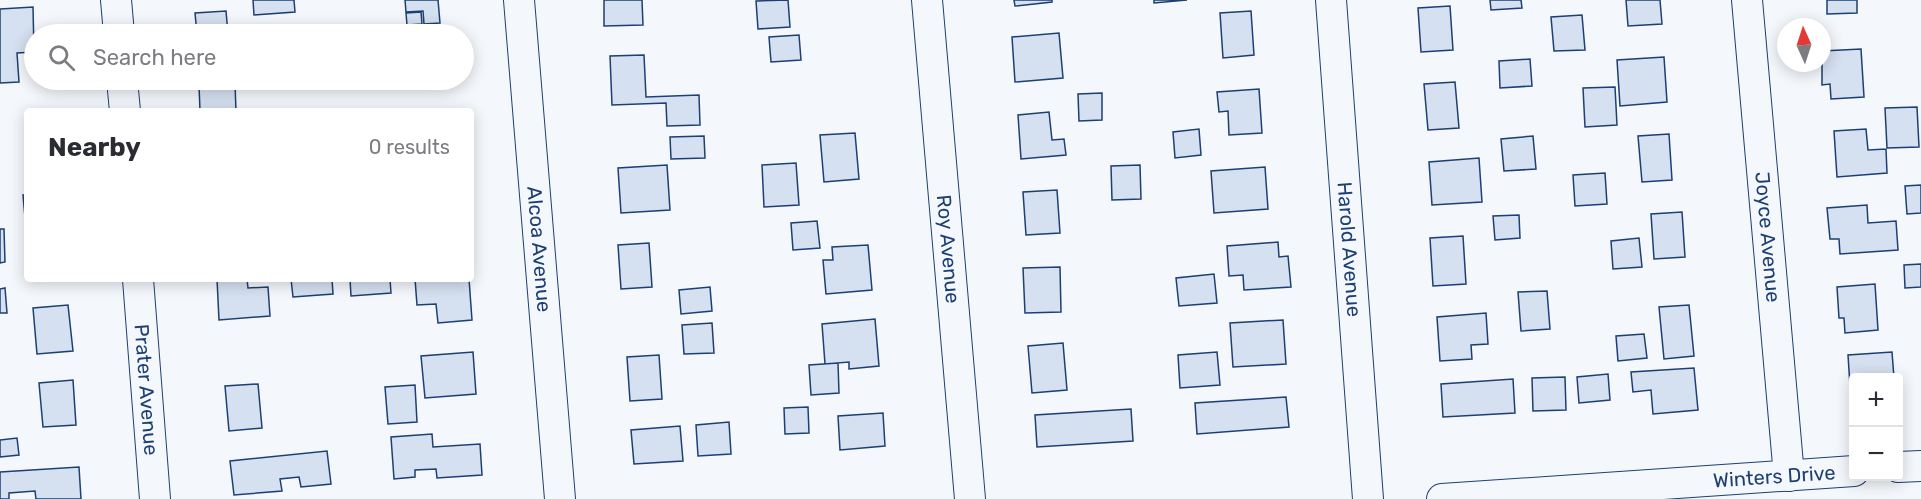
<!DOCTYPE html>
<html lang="en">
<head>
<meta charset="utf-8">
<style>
  :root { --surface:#fff; --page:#f7f7f7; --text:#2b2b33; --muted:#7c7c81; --line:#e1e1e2 }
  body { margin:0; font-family:Rubik,sans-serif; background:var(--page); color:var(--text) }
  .controls { position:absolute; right:18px; bottom:18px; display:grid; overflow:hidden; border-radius:6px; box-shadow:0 3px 15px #0003 }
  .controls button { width:54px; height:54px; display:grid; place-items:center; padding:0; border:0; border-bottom:2px solid var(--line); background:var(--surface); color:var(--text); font:30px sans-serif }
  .compass { position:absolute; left:1777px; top:18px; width:54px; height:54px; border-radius:50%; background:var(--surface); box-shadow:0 3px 15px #0003; rotate:357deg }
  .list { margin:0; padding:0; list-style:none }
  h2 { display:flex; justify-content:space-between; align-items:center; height:78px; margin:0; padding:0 24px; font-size:26px }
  h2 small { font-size:20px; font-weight:400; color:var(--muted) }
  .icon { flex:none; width:33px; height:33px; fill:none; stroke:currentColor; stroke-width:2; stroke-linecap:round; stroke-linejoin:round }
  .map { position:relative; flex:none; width:1921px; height:499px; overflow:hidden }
  .search { position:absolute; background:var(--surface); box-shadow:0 3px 15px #0003; left:24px; top:24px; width:450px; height:66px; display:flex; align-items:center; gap:15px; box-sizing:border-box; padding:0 21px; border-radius:33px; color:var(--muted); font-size:22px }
  .panel { position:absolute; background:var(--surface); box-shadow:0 3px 15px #0003; left:24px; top:108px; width:450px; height:174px; border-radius:6px }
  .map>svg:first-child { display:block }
  .building { fill:#d5e0f0; stroke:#1d3f73; stroke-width:1.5 }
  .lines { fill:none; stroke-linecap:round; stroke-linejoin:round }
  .minor-casing { stroke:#1d3f73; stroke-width:32 }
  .minor { stroke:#f4f7fb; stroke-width:30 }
  .labels { text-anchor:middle; stroke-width:4.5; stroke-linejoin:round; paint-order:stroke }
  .street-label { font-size:20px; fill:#1d3f73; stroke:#f4f7fb }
</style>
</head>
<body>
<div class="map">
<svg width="1921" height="499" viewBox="0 0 1921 499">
  <rect width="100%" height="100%" fill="#f4f7fb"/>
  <path class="building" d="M253,0H294L295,12L254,15Z
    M405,0H438L440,23L424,24L423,11L406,12Z
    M604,0H642L643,25L604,26Z
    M788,0L790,27L758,29L756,1Z
    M1014,0H1052V2L1015,6Z
    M1154,0H1187L1154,3Z
    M1490,0H1521L1522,8L1491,10Z
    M1626,0H1660L1662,24L1628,26Z
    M1827,0H1857V13L1827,14Z
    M1450,6L1453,50L1421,52L1418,8Z
    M33,7L34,52L17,53L19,82L0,83V9Z
    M226,11L228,34H197L195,13Z
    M1251,11L1254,55L1223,58L1220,13Z
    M421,12L422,24L407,25L406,13Z
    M1582,15L1585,50L1554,51L1551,17Z
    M385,27L386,34H356L355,29Z
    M1059,33L1063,78L1015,82L1012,37Z
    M799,35L801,60L771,62L769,37Z
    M1861,49L1864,97L1831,99L1830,84L1822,85V51Z
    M644,55L646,97L699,95L700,125L667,126L666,103L612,105L610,56Z
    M1664,57L1667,102L1620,106L1617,60Z
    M1530,59L1532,86L1500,88L1499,61Z
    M360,80H388V85L360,86Z
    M1455,82L1459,128L1428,130L1424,84Z
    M235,84L236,111H200L199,85Z
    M1615,87L1617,125L1585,127L1583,88Z
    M1259,89L1262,133L1229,135L1228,111L1219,112L1217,92Z
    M1102,93V120L1079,121L1078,94Z
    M1917,107L1919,147L1887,148L1885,108Z
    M1049,112L1052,140L1064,139L1066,155L1021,159L1018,115Z
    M1199,129L1201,155L1175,158L1173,132Z
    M1866,129L1868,150L1886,149L1887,173L1837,177L1834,131Z
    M855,133L859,179L824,182L820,135Z
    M1669,134L1672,180L1642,182L1638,136Z
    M704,136L705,158L671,159L670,137Z
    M1533,136L1536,169L1504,171L1501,139Z
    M1479,158L1482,202L1432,205L1429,162Z
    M796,163L799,205L764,207L762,165Z
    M667,165L670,210L621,213L618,168Z
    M1140,165L1141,199L1112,200L1111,166Z
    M1265,167L1268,209L1214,213L1211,171Z
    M1605,173L1607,204L1575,206L1573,175Z
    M1921,185V213L1907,214L1905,186Z
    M1057,190L1060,233L1026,235L1023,192Z
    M27,194V240L23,195Z
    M1867,205L1868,223L1896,221L1898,250L1840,254L1839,239H1830L1827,208Z
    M1682,212L1685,257L1654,259L1651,214Z
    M1519,215L1520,238L1495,240L1493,216Z
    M817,221L820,248L793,250L791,223Z
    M0,229H4L5,262L0,263Z
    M1463,236L1466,284L1433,286L1430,238Z
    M1639,238L1642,267L1613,269L1611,241Z
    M1278,242L1279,257L1288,256L1291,287L1244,290L1243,275L1229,276L1227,246Z
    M649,243L652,287L621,289L618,245Z
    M868,245L872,290L826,294L823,260H833L832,247Z
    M1921,264V287L1905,288L1904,265Z
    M1060,267L1061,312L1025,313L1023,268Z
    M1214,274L1217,303L1179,306L1176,278Z
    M217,279H247L248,288L268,287L270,316L219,320Z
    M291,279H332L333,294L293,297Z
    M350,279H390L391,293L351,296Z
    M415,279H469L472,320L438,323L436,304L417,305Z
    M1875,284L1878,330L1845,333L1844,318H1839L1837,287Z
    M710,287L712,311L681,314L679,290Z
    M5,288L7,313H0V289Z
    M1547,291L1550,329L1521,331L1518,292Z
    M68,305L73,351L37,354L33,308Z
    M1689,305L1694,356L1664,359L1659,307Z
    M1486,313L1488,344L1471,345L1472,359L1440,361L1437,317Z
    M875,319L879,366L849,369V362L825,364L822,324Z
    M1283,320L1286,364L1233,367L1230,323Z
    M712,323L714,353L684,354L682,325Z
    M1644,334L1647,358L1618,361L1616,336Z
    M1063,343L1067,390L1032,393L1028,346Z
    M473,352L476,394L425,398L421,356Z
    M1217,352L1220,385L1180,388L1178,355Z
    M1892,352L1894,378H1854V386H1850L1848,355Z
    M659,355L662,399L630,401L627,357Z
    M838,363L839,393L811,395L809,365Z
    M1694,368L1698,410L1653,414L1651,390L1633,392L1631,372Z
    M1608,374L1610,400L1579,403L1577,377Z
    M1565,377L1566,410L1533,411L1532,378Z
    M1513,379L1515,413L1443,417L1441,384Z
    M73,380L76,425L43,427L39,383Z
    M258,384L262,428L229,431L225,386Z
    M415,385L417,422L388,424L385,387Z
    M1286,397L1289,427L1197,434L1195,403Z
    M808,407L809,433L785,434L784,408Z
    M1131,409L1133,441L1037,447L1035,415Z
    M883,413L885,446L840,450L838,416Z
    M729,422L731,454L698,456L696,425Z
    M680,426L683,461L634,464L631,430Z
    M432,434L433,447L480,444L482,475L437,478L436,469L415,470V477L394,479L391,437Z
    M17,438L19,455L0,457V440Z
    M327,451L331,484L301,487L299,477L280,479L282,491L234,495L230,461Z
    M79,467L81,499H36L35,491L9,493V499H0V472Z"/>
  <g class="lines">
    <defs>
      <g id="minor">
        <path d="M116,0L119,34"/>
        <path id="s1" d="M519,0L560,499"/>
        <path id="s2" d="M927,0L970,499"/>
        <path id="s3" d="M1331,0L1368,499"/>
        <path id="s4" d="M1747,0L1789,476"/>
        <path d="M122,80L125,111"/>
        <path id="s5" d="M138,279L155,499"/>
        <path d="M1898,467L1921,466"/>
        <path id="s6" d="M1442,499L1854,471"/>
      </g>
    </defs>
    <use href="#minor" class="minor-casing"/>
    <use href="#minor" class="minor"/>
  </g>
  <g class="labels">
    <g class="street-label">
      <text dy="7" stroke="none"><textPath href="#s4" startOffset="238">Joyce Avenue</textPath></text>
      <text dy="7" stroke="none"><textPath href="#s3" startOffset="250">Harold Avenue</textPath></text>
      <text dy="7" stroke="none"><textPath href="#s1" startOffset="250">Alcoa Avenue</textPath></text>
      <text dy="7" stroke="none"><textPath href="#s2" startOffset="250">Roy Avenue</textPath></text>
      <text dy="7" stroke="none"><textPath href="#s5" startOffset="111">Prater Avenue</textPath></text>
      <text dy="7" stroke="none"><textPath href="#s6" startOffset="333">Winters Drive</textPath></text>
    </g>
  </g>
</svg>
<div class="controls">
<button>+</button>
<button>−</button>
</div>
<svg class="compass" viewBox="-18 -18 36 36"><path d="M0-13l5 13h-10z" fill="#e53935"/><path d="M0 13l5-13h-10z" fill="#7c7c81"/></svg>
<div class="search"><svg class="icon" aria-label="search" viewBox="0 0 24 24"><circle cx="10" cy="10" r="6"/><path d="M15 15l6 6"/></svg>Search here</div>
<section class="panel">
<h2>Nearby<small>0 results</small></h2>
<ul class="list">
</ul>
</section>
</div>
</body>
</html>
